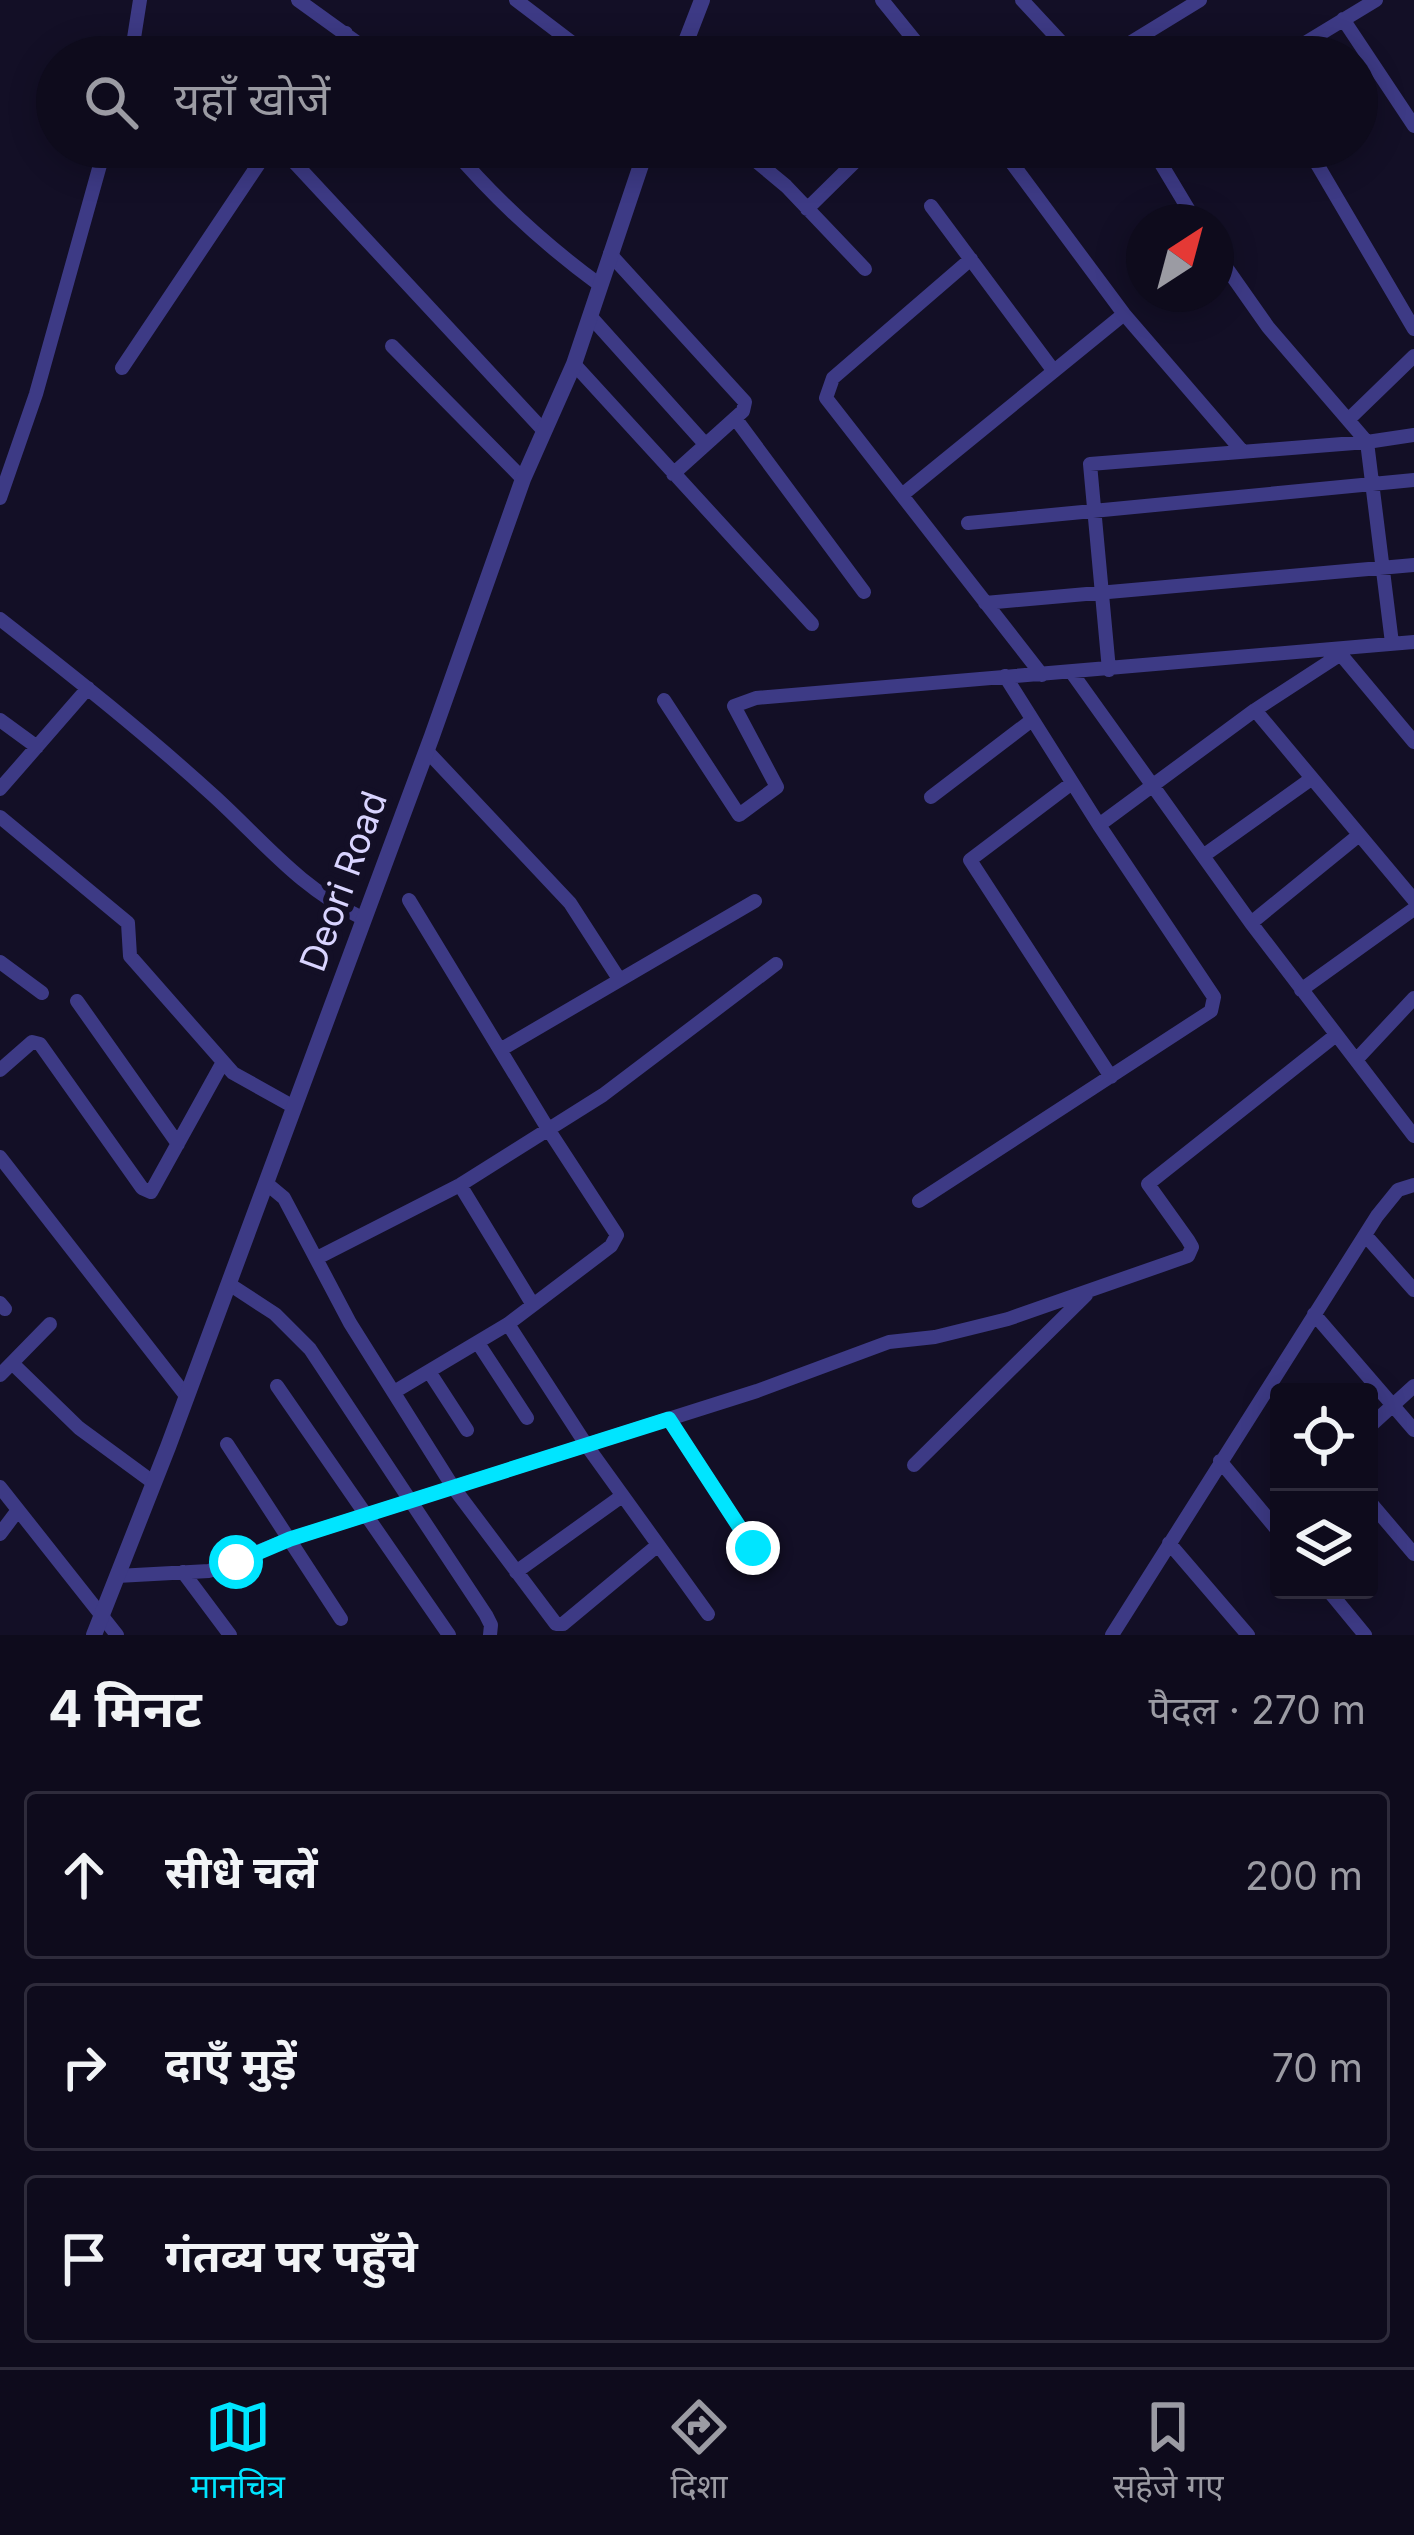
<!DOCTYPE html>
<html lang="hi">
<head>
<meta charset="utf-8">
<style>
  :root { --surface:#0e0b1c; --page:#171425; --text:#f1f3f6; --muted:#9b9ba3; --line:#2e2b3b; --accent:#00e5ff }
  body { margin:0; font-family:Inter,"Noto Sans Devanagari",sans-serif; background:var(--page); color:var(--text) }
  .controls { position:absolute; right:36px; bottom:36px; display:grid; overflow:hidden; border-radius:12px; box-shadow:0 6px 30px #0003 }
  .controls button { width:108px; height:108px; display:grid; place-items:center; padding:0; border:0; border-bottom:3px solid var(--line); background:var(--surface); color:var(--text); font:60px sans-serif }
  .compass { position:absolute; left:1126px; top:204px; width:108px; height:108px; border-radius:50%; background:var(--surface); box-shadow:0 6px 30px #0003; rotate:36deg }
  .stop { position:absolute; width:36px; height:36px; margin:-27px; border:9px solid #00e5ff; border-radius:50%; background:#fff }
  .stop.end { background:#00e5ff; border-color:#fff; box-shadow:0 3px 12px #0008 }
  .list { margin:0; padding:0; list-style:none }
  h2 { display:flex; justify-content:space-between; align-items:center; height:156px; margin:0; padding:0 48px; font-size:51px }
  h2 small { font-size:39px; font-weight:400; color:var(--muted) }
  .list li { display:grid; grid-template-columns:78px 1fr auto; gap:36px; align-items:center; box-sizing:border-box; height:168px; margin:0 24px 24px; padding:0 24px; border:3px solid var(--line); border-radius:12px }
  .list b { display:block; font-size:45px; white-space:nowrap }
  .list em { font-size:39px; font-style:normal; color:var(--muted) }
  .icon { flex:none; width:66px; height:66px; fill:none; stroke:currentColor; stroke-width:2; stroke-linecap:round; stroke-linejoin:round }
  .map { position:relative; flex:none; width:1414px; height:1635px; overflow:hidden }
  .search { position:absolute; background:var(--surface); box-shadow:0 6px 30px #0003; left:36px; right:36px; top:36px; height:132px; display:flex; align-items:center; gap:30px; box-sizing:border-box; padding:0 42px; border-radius:66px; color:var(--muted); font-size:45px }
  .sheet { height:732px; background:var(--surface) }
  nav { display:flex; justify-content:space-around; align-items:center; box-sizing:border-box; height:168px; border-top:3px solid var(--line); background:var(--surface); font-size:33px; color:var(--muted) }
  nav a { display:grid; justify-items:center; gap:6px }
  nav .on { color:var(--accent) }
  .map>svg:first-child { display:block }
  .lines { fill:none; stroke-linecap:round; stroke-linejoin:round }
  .minor { stroke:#3d3a85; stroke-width:14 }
  .tertiary { stroke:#3d3a85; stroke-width:16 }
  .route { stroke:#00e5ff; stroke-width:15 }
  .labels { text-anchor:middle; stroke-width:12; stroke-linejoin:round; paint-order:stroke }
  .street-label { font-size:36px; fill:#d9d4ff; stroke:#130f26 }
</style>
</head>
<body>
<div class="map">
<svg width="1414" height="1635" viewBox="0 0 1414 1635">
  <rect width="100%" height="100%" fill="#130f26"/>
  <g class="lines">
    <path class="minor" d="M298,0L377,57
      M516,0L591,57
      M882,0L928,57
      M1022,0L1075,57
      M1343,19L1414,126
      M131,57L140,0
      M330,57L346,33
      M1107,57L1200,0
      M1282,57L1376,0
      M280,147L544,431
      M451,147C495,199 545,245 600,285
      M739,147L786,186L865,269
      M1000,147L1124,314L1243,452
      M1151,147L1196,222
      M1307,147L1414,329
      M931,206L1053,370
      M807,209L870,147
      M1216,253L1268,327L1367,442L1392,643
      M610,254L745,402L743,411L673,474
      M971,259L833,378L826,398L1042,675
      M590,316L705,444
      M392,346L523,479
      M574,364L812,624
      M122,368L270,147
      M735,418L864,592
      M1348,420L1414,356
      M902,495L1124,314
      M0,498L36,394L105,147
      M968,523L1414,480
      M985,603L1414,565
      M0,619C73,676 146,734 215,797C266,844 300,888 364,919
      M1337,650L1414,742
      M1109,670L1090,464L1367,442L1414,435
      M1072,673L1251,923L1414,1136
      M664,700L739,815L777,787L734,706L756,698L1414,642
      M1255,710L1414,900
      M0,720L37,747
      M427,751L570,903L619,979
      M1072,783L970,860L1111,1077
      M0,789L88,688
      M931,797L1032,720
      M0,817L128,923L130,956L233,1073L294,1107
      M1099,825L1255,710L1338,656
      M1203,856L1311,779
      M1251,923L1359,835
      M0,962L42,993
      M1301,990L1414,909
      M77,1001L178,1144
      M500,1050L755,901
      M1356,1060L1414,998
      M0,1070L32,1042L40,1044L142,1188L151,1192L223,1062
      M0,1157L187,1397
      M266,1183L284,1198L350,1323L453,1487L556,1624H563L658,1545
      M460,1185L533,1305
      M919,1201L1211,1011L1214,997L1099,825L1005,676
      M1366,1236L1414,1290
      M317,1258L460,1185L603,1095L776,964
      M229,1284L275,1314L310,1349L486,1615L491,1625L490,1635
      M0,1303L5,1309
      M1314,1314L1414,1430
      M508,1324L587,1446L708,1614
      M478,1343L527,1418
      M12,1363L79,1428L154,1483
      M430,1373L467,1430
      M0,1375L50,1324
      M277,1386L449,1635
      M394,1392L508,1324L611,1246L617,1235L548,1129L409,900
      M669,1419L753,1548
      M1369,1427L1414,1386
      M227,1444L341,1619
      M1220,1461L1279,1532
      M914,1465L1086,1295
      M0,1487L117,1635
      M1369,1501L1414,1554
      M0,1534L18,1510
      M1169,1543L1248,1635
      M183,1572L230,1635
      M516,1572L622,1496
      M117,1576L209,1571L290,1539L757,1391L889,1342L935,1337L1008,1319L1188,1256L1192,1247L1188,1240L1148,1184L1336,1035
      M1328,1590L1365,1635
      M1112,1635L1377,1216L1398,1190L1414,1185"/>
    <path class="tertiary" d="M680,57L702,0
      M94,1635L168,1447L432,736L523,479L574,364L647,147"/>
  </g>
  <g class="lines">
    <path class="route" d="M236,1562L290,1539L669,1419L753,1548"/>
  </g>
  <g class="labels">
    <g class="street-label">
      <text transform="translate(343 881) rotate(-70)" y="13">Deori Road</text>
    </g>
  </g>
</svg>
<div class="controls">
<button><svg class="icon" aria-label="locate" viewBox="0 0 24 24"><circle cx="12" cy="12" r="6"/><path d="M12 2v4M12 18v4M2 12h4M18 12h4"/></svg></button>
<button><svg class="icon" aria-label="layers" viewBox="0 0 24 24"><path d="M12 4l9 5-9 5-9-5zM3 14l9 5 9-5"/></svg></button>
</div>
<svg class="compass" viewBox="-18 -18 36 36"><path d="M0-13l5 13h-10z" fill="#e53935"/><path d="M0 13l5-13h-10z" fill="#9b9ba3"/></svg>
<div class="stop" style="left:236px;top:1562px"></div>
<div class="stop end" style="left:753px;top:1548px"></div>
<div class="search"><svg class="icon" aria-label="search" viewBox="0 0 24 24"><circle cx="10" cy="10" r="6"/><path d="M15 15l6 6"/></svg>यहाँ खोजें</div>
</div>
<section class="sheet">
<h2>4 मिनट<small>पैदल · 270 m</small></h2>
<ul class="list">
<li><svg class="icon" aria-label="ahead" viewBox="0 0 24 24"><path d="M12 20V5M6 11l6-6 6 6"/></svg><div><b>सीधे चलें</b></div><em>200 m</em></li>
<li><svg class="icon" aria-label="right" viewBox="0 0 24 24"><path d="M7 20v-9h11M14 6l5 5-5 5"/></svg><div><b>दाएँ मुड़ें</b></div><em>70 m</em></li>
<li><svg class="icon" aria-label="arrive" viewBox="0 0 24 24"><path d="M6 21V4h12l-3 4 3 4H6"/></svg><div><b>गंतव्य पर पहुँचे</b></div></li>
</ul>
</section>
<nav>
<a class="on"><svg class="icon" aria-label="map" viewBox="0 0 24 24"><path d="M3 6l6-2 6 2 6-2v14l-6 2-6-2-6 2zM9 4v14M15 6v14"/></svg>मानचित्र</a>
<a><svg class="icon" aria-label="directions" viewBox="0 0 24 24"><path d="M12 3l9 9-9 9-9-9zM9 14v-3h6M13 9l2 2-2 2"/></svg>दिशा</a>
<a><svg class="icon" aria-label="saved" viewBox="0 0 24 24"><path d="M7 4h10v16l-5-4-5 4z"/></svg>सहेजे गए</a>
</nav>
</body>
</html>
